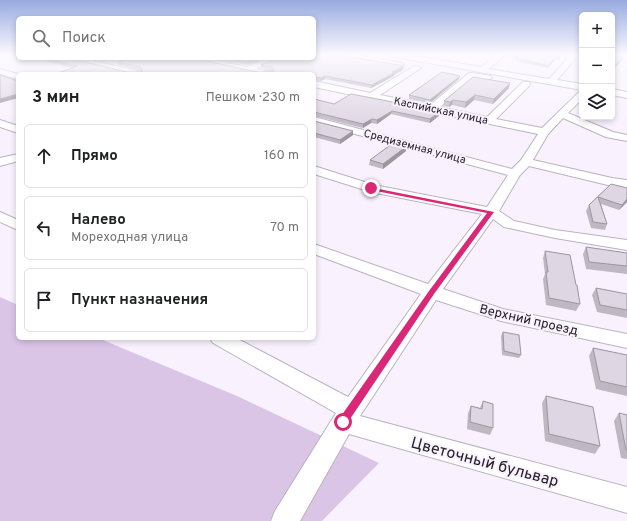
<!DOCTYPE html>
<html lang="ru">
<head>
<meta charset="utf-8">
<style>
  :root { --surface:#fff; --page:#f6f6f6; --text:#202124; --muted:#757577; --line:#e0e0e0 }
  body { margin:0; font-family:Overpass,sans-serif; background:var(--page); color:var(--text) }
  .controls { position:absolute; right:12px; top:12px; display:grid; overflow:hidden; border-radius:6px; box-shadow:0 2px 6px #0003 }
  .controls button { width:36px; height:36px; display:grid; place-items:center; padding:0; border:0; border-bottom:1px solid var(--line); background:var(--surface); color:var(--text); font:20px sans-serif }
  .stop { position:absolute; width:12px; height:12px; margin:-9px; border:3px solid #db2777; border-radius:50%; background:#fff }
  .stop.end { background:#db2777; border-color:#fff; box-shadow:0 1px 4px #0008 }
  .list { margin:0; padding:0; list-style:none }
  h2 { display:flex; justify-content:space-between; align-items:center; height:52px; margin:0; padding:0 16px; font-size:17px }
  h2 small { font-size:13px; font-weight:400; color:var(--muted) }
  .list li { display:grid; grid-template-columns:26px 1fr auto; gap:12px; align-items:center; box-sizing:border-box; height:64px; margin:0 8px 8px; padding:0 8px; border:1px solid var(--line); border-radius:6px }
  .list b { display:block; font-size:15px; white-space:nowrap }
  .list p { margin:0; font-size:13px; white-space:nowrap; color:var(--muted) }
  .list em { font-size:13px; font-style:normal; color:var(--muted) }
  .icon { flex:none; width:22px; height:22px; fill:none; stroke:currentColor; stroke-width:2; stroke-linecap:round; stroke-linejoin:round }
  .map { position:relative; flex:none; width:627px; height:521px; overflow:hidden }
  .search { position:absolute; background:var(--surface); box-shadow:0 2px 6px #0003; left:16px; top:16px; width:300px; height:44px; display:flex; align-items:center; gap:10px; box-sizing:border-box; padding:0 14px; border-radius:6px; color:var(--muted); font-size:15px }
  .panel { position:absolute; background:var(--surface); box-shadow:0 2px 6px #0003; left:16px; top:72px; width:300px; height:268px; border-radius:6px }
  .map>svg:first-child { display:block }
  .green { fill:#dac5e7 }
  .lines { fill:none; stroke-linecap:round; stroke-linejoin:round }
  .minor-casing { stroke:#bab2c0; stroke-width:2 }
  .minor { fill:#fff; fill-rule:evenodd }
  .wall { fill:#bfb8c3 }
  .shaded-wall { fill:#9b969f }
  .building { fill:#ded6e3; stroke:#9b969f }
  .route { fill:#db2777 }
  .labels { text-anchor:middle; stroke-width:4; stroke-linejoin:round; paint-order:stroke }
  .far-street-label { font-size:11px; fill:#262328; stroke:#f9f2fe }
  .street-label { font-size:13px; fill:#262328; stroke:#f9f2fe }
  .near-street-label { font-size:16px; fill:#262328; stroke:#f9f2fe }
</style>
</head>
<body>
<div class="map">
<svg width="627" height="521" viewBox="0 0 627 521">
  <rect width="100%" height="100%" fill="#f9f2fe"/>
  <path class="green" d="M0,297L18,305V338H98L237,396L379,463L322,521H0Z"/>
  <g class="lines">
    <defs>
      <path id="minor" d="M340,54H355L401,63L405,65L401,67Z
        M386,54H403L481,67L498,54H506L489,69L549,79L572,54H579L557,80L582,84V90L389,56Z
        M69,58H82L141,72L142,74H128L70,60Z
        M190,58H204L247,67L270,58H281L256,69L272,72L273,74H258L194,60Z
        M414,66H417L421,68L380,95L430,105L469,73H472L491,76L492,78L488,80L474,78L440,107L487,117L523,82H529L530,84L529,86L496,119L542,128L579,92L582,91V99L568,113L613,132L627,135V141L606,137L563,118L548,134L533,160L612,178L627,180V188L612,186L529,166L520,175L499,211L514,221L555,230L627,240V250L555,238L509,228L504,227L493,219L443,289L503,309L627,334V348L501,321L436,300L360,416L627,487V513L349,434L300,521H271L275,511L336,413L213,343L210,338H236L348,397L421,294L314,254V244L428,284L482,214L371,192L314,174V166L374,185L487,207L508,175L314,123V117L512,169L521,160L538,134L314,87V81L370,93Z
        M0,69L18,74V79L0,74Z
        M612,89L627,92V98L612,95Z
        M0,120L18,126V133L0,127Z
        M18,154V161L0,166V158Z
        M0,212L18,220V230L0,222Z"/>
    </defs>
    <use href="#minor" class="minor-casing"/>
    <use href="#minor" class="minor"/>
  </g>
  <path class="wall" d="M348,54V56L404,66L403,70L394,75V76L371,88L325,79L321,81L314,80L54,74L72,69V68L34,58H68L127,72H142L141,71L118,65V62L257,72H273L272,71L261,68V65Z
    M506,54H564L559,59H555L548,68L515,61L516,58L505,57Z
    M612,54H626L615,68L612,67Z
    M89,58H117L104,61Z
    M211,58H266L247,65Z
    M460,76L459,79L430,103L409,99V95Z
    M509,88L493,104L474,100L465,108L452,105L449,107L443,106L444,101Z
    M314,99L334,104L440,111V115L430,123L391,114L377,124L371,123L363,128L314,116Z
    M314,121L353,135L340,144L314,137Z
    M407,146L406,151L383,169L369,165L370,160Z
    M611,184L627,202L619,210L601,204L607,224L605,230L591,228L586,211L589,205Z
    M586,247L627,253V274L586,269L583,254Z
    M545,251L580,304L576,311L546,305L543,279L545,274L543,258Z
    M596,288L627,294V318L597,312L592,295Z
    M503,332L521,355L519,358L502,355L501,336Z
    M593,348L627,355V396L596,389L589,356Z
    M546,396L600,446L595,454L545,441L542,403Z
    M483,401L493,428L490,435L467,429L468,413L471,406L480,408Z
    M619,413L627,415V459L621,458L614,421Z"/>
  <path class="shaded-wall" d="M562,54H564L559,59L560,57Z
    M625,54H626L615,68L617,64Z
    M556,56L555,59L548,68L549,66Z
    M103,58H117L104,61Z
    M258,58H266L247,65V62Z
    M404,66L403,70L394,75V76L371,88L372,85L392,72Z
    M325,76V79L321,81V78Z
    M460,76L459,79L430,103V100Z
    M510,83L509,88L493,104L494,99Z
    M18,94V98L0,103V99Z
    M475,95L474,100L465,108L466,102Z
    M453,100L452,105L449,107L450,102Z
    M392,111L391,114L377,124V120Z
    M440,111V115L430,123V119Z
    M372,119L371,123L363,128V124Z
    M353,131V135L340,144V140Z
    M407,146L406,151L383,169V164Z
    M627,199V202L619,210L622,205Z"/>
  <path class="building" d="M314,54H348L345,56L404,66L392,72L394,73L372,85L325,76L321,78L314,77V74H54L73,68H71L77,66L45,58H68L127,72H142L141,67L118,62L130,58H192L257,72H273L274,70L272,67L261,65L278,58H314Z
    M506,54H562L560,57L556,56L549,66L516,58L518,56Z
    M612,54H625L617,64L612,63Z
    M225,58H258L247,62Z
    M442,72L460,76L430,100L409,95Z
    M0,75L18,81V94L0,99Z
    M473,77L510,83L494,99L475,95L466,102L453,100L450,102L444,101Z
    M351,94L440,111L430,119L392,111L377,120L372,119L363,124L314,112V99L334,104Z
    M314,121L353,131L340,140L314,133Z
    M393,143L407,146L383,164L370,160Z
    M611,184L627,188V199L622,205L598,197L607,224L593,222L589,205Z
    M586,247L627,253V266L589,262Z
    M545,251L570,255L576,285H577L580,304L549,298L546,272H548Z
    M596,288L627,294V310L600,305Z
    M503,332L519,335L521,355L504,351Z
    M593,348L627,355V387L600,381Z
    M546,396L593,407L600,446L549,434Z
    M483,401L493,404V428L470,422L471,406L482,409Z
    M619,413L627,415V450H626Z"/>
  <linearGradient id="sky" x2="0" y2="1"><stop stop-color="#97aadf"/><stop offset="0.43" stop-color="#fcf9ff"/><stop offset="1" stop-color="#fcf9ff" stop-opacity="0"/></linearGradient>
  <rect width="627" height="127" fill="url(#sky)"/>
  <path class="route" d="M369,187L494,212L434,294L346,425L343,426L339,425L338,422L339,419L429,291L487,213L371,190H369Z"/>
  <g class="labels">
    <g class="far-street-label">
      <text transform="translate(441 110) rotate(12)" y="4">Каспийская улица</text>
      <text transform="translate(415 146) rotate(15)" y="4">Средиземная улица</text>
    </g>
    <g class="street-label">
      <text transform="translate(529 319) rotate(13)" y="5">Верхний проезд</text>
    </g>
    <g class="near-street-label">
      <text transform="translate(485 461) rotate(15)" y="6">Цветочный бульвар</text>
    </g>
  </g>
</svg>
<div class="controls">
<button>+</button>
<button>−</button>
<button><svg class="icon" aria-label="layers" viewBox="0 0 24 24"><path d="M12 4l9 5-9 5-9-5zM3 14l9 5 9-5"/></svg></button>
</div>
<div class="stop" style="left:343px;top:422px"></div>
<div class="stop end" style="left:371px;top:188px"></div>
<div class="search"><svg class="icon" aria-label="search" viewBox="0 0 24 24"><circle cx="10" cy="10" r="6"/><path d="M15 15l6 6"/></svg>Поиск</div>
<section class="panel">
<h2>3 мин<small>Пешком · 230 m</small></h2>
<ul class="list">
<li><svg class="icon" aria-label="ahead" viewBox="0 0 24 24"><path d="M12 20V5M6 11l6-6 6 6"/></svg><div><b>Прямо</b></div><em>160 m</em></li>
<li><svg class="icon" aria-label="left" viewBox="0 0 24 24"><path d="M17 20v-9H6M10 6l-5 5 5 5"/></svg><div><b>Налево</b><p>Мореходная улица</p></div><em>70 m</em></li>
<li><svg class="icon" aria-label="arrive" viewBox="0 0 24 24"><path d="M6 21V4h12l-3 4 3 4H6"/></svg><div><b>Пункт назначения</b></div></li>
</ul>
</section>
</div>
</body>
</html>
